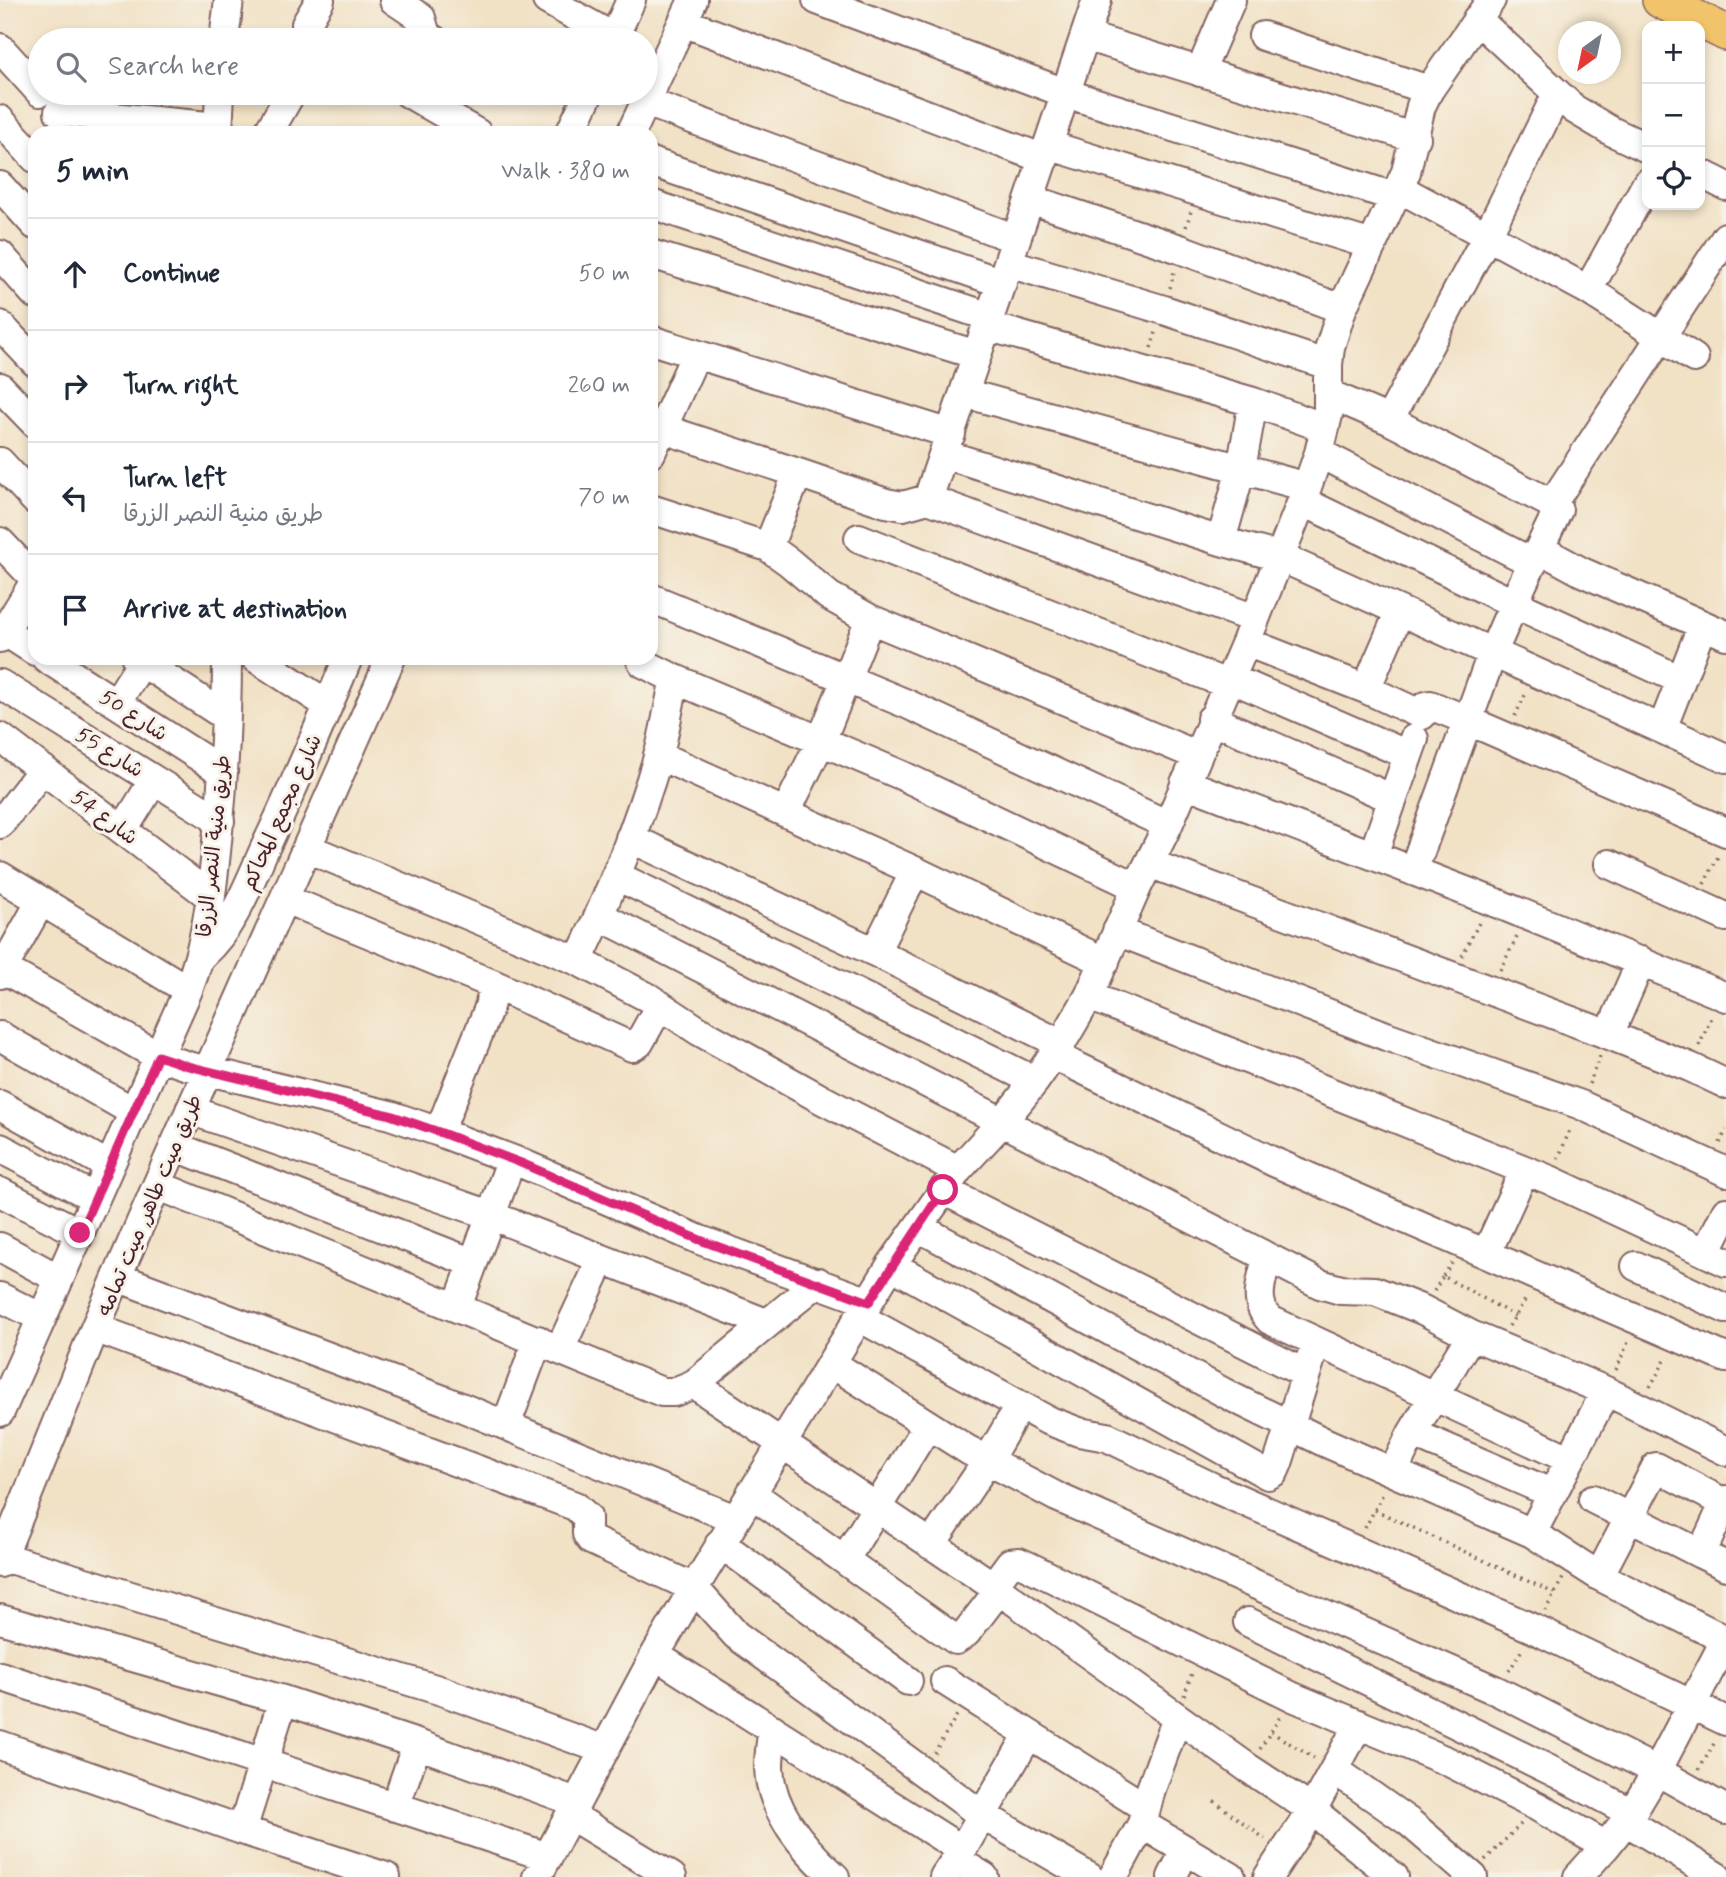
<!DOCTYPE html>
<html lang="en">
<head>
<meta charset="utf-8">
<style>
  :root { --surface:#fff; --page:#f2f2f3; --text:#1f2937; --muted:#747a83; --line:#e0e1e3 }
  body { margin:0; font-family:Mynerve,"Playpen Sans Arabic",sans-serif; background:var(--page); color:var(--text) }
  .controls { position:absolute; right:21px; top:21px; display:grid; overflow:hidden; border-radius:14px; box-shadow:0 4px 10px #0003 }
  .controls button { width:63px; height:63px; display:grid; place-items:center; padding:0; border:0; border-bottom:2px solid var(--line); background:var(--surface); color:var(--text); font:35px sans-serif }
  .compass { position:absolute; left:1558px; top:21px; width:63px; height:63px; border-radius:50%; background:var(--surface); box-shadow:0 4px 10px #0003; rotate:213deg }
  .stop { position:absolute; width:21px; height:21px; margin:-16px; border:5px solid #db2777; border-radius:50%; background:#fff }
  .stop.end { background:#db2777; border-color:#fff; box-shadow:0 2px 7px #0008 }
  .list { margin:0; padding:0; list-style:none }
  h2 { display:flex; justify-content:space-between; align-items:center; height:91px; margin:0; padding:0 28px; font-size:30px }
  h2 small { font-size:23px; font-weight:400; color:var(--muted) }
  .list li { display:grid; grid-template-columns:46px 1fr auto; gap:21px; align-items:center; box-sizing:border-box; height:112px; padding:0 28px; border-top:2px solid var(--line) }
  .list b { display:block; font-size:26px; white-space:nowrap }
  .list p { margin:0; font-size:23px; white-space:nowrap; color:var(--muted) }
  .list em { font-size:23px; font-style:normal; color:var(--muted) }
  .icon { flex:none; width:38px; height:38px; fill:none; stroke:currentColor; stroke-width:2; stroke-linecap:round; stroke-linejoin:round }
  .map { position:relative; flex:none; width:1726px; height:1877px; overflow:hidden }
  .search { position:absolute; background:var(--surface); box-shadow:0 4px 10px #0003; left:28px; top:28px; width:630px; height:77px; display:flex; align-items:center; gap:18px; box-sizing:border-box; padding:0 24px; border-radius:38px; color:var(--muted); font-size:26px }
  .panel { position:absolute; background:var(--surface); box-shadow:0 4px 10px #0003; left:28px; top:126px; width:630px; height:539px; border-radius:21px }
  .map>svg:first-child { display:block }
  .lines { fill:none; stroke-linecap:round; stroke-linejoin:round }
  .minor-casing { stroke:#846361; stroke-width:32 }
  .major-casing { stroke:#846361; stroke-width:38 }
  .path { stroke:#846361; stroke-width:3.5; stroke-dasharray:2 5; stroke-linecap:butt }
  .minor { stroke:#fff; stroke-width:28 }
  .major { stroke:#f1c36a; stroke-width:35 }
  .route { stroke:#db2777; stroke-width:9 }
  .labels { text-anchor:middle; stroke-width:6; stroke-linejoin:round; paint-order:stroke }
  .street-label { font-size:21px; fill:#4a1f2b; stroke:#f7f3e8 }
</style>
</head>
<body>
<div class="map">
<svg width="1726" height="1877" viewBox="0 0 1726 1877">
  <rect width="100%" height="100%" fill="#f7f3e8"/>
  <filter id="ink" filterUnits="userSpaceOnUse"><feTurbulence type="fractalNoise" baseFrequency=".0143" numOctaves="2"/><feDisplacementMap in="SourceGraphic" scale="14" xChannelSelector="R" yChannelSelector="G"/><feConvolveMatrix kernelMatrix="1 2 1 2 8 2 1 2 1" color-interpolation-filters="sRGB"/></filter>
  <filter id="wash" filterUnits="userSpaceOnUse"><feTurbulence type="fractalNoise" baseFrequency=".00686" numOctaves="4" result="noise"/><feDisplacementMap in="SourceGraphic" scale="28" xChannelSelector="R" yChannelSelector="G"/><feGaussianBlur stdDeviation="1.57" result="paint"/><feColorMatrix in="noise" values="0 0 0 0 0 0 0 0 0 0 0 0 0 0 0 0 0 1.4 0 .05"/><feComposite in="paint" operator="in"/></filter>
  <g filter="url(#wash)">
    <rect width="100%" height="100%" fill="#f1e1c5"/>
  </g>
  <g filter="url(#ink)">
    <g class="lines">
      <defs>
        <path id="minor" d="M394,0L421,18L426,35L434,40
          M547,0L618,40
          M817,0L1065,93L1395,197
          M1477,19L1574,109L1611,131L1647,148
          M683,22L1044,159
          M1085,36L1416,138
          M1263,36L1429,90
          M224,40L229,0
          M319,40L308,33L306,24L320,0
          M613,40L631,0
          M0,48L40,92
          M1200,72L1231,0
          M408,93L477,133
          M646,102L1016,239
          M59,112L219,127
          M0,120L35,158
          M218,133L220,93
          M268,133L291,93
          M570,133L589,93
          M631,133L693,0
          M1048,145L1372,245
          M651,162L1002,283
          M1700,173L1726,186
          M0,186L35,225
          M1399,188L1588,290L1694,358
          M1030,199L1180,249L1342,309
          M651,204L990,317
          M651,254L977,355
          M0,255L35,294
          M1008,263L1164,310L1328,365
          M1588,290L1647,183
          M0,325L35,362
          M987,326L1253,402L1325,428
          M651,340L951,434
          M0,387L35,423
          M964,393L1307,487
          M1329,394L1389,420L1552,504L1558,510L1522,585L1492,654L1413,871
          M1389,420L1488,234L1556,96
          M651,425L798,473L768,547
          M651,453L696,354
          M1319,453L1533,563
          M944,454L1221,541L1280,557L1726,758
          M0,462L35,500
          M798,473L886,503L903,506L928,499L1255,619
          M928,499L1097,0
          M1302,501L1513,603L1681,680
          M1552,504L1726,237
          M651,509L768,547L789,562L829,596L870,619L1196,755
          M859,538L1227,684
          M1221,541L1241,469L1253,402
          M0,542L35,579
          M1540,549L1582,572L1726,635
          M651,598L907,704L1168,825
          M4,631L35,651
          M0,638L35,581
          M1246,642L1366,689L1422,715L1426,706L1430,705L1467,720L1726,832
          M46,658L223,772
          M136,658L225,716
          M256,658L328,705
          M1230,678L1408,755
          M675,679L901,775L1137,887
          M0,684L220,821
          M1366,689L1399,613
          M116,703L142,662
          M1211,719L1393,799
          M1662,729L1702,626
          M0,737L211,897
          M658,755L915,871L1105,962
          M1185,783L1499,904L1726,997
          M786,812L821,741L870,619
          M0,824L43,769
          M123,830L154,780
          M630,838L875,952L1061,1044
          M307,848L578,961L649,998L699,1031L821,1099L958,1170
          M1373,855L1414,739
          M1149,863L1609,1035L1690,1067L1726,1084
          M1609,864L1726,917
          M0,876L188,990
          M617,876L1035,1081
          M285,899L495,985
          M600,916L1320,1284L1341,1290L1375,1291L1423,1310L1471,1335L1606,1391L1726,1451
          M1117,931L1386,1036L1581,1105L1726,1172
          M875,952L915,871
          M202,955C233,927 247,888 264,850C294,787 321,723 348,658
          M578,961C610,894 637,828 658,757C665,732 669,704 675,679L643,663L640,658
          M0,967L158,1056L188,1066L390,1115L439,1132L521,1163L700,1240L869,1302
          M0,974L41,901
          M1089,996L1550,1180L1726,1262
          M1609,1035L1641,961
          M0,1036L134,1112
          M1053,1055L1274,1162L1726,1358
          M0,1105L109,1166
          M190,1110L490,1215L766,1323
          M439,1132L488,1010L495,985L632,1047L639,1043L660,1005
          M174,1146L473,1263
          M0,1148L95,1198
          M157,1185L662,1392H674L694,1384L818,1282
          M943,1190L1306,1374
          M0,1192L80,1233
          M918,1227L1234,1398L1322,1441L1532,1533L1599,1576L1726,1640
          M0,1247L59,1279
          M1487,1252L1524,1171
          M1706,1252L1726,1212
          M1267,1258C1262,1280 1252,1302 1270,1320L1569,1459
          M891,1265L1268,1475L1274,1472L1278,1463L1316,1342
          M1636,1266L1726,1309
          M117,1277L446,1401L735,1519
          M0,1297L42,1318
          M457,1307L511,1161
          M859,1317L1047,1420L1079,1432L1107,1437L1214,1488L1534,1629L1726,1721
          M95,1328L575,1506L587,1517V1534L591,1540L694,1588L736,1635L982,1815L1089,1877
          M560,1349L602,1259
          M831,1363L968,1450L1057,1497L1497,1691L1657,1771L1726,1810
          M694,1384L999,1590L1248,1768L1312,1810L1394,1877
          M0,1412L188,990C206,945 211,900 216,852C223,788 227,723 227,658
          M506,1425L538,1340
          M1412,1433L1551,1493
          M1393,1472L1412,1433L1471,1335
          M751,1493L956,1640L966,1633L999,1590
          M1593,1499L1701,1554
          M1726,1500L1701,1554L1726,1566
          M1532,1533L1606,1391
          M720,1543L908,1681
          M931,1545L988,1460L1020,1405
          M0,1556L442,1691L605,1750
          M845,1559L928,1425
          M0,1563L95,1328L157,1185L391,658
          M1599,1576L1656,1467L1726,1504
          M993,1586L1010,1563L1019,1562L1028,1566L1293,1697L1449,1762L1538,1807L1606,1846
          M0,1619L283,1700L417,1744L576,1802
          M1248,1622L1560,1775L1632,1813
          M655,1655L962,1850
          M0,1676L548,1857
          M945,1681L1146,1808
          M773,1729C771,1741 769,1754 769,1767C770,1811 804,1849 835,1877
          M0,1745L242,1830L386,1877
          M1335,1770L1409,1822L1473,1877
          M395,1807L417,1744
          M570,1815L672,1877
          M1626,1821L1717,1877
          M1142,1824L1231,1877
          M242,1830L283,1700
          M956,1860L984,1877
          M537,1877L655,1655L694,1588L891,1265L958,1170L1004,1120L1035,1081L1061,1044L1089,996L1137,887L1168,825L1246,642L1302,501L1319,453L1328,415V365L1330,347L1342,309L1406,172L1421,106L1429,90L1491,0
          M944,1877L962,1850L1029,1734
          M1113,1877L1142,1824L1151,1789L1177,1718
          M1172,1877L1185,1851
          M1268,1877L1312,1810L1359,1724
          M1578,1877L1606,1846L1632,1813L1657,1771L1726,1639"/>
        <path id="major" d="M1660,0L1726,33"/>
      </defs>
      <use href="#minor" class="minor-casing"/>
      <use href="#major" class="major-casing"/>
      <path class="path" d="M1186,227L1191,211
        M1170,288L1174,272
        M1151,348L1156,332
        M1515,716L1527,691
        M1704,884L1720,853
        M1462,956L1481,919
        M1500,970L1517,937
        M1699,1046L1713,1014
        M1589,1084L1600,1056
        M1720,1143L1726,1130
        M1558,1159L1571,1127
        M1443,1276L1452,1263
        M1434,1291L1443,1276L1515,1316
        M1509,1326L1527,1297
        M1616,1370L1628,1342
        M1650,1387L1667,1357
        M1375,1510L1556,1594
        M1365,1528L1384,1492
        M1545,1611L1563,1578
        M1509,1671L1523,1648
        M1184,1696L1192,1673
        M1271,1732L1314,1758
        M1260,1749L1280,1717
        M934,1753L957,1715
        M1699,1770L1716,1740
        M1214,1801L1265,1839
        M1485,1860L1522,1823"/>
      <use href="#minor" class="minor"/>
      <use href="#major" class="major"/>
    </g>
  </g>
  <g class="lines" filter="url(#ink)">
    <path class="route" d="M80,1233L158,1056L188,1066L390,1115L439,1132L521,1163L700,1240L869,1302L943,1190"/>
  </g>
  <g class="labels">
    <g class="street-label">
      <text transform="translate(134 715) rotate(33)" y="7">شارع 50</text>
      <text transform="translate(110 752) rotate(32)" y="7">شارع 55</text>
      <text transform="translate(281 812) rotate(-66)" y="7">شارع مجمع المحاكم</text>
      <text transform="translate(105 817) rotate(37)" y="7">شارع 54</text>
      <text transform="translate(213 846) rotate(-84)" y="7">طريق منية النصر الزرقا</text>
      <text transform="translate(149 1205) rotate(-67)" y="7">طريق ميت طاهر, ميت تمامه</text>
    </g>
  </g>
</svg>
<div class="controls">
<button>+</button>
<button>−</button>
<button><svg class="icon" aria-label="locate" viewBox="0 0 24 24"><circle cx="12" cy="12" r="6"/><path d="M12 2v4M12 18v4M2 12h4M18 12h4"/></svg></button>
</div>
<svg class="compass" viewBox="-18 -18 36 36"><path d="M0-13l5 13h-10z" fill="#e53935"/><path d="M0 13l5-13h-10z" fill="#747a83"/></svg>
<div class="stop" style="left:943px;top:1190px"></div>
<div class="stop end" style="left:80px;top:1233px"></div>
<div class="search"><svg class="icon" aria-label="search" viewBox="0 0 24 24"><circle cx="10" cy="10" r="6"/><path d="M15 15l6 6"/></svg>Search here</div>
<section class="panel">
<h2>5 min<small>Walk · 380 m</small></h2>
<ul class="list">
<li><svg class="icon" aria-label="ahead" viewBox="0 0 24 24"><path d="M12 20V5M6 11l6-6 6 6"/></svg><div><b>Continue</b></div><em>50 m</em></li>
<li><svg class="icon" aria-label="right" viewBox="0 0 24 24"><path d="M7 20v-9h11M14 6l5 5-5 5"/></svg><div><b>Turn right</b></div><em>260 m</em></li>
<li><svg class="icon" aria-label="left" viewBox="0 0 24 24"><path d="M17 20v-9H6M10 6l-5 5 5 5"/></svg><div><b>Turn left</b><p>طريق منية النصر الزرقا</p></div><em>70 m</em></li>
<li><svg class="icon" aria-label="arrive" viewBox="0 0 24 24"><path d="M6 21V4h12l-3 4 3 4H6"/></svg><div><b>Arrive at destination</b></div></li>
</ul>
</section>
</div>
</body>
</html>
